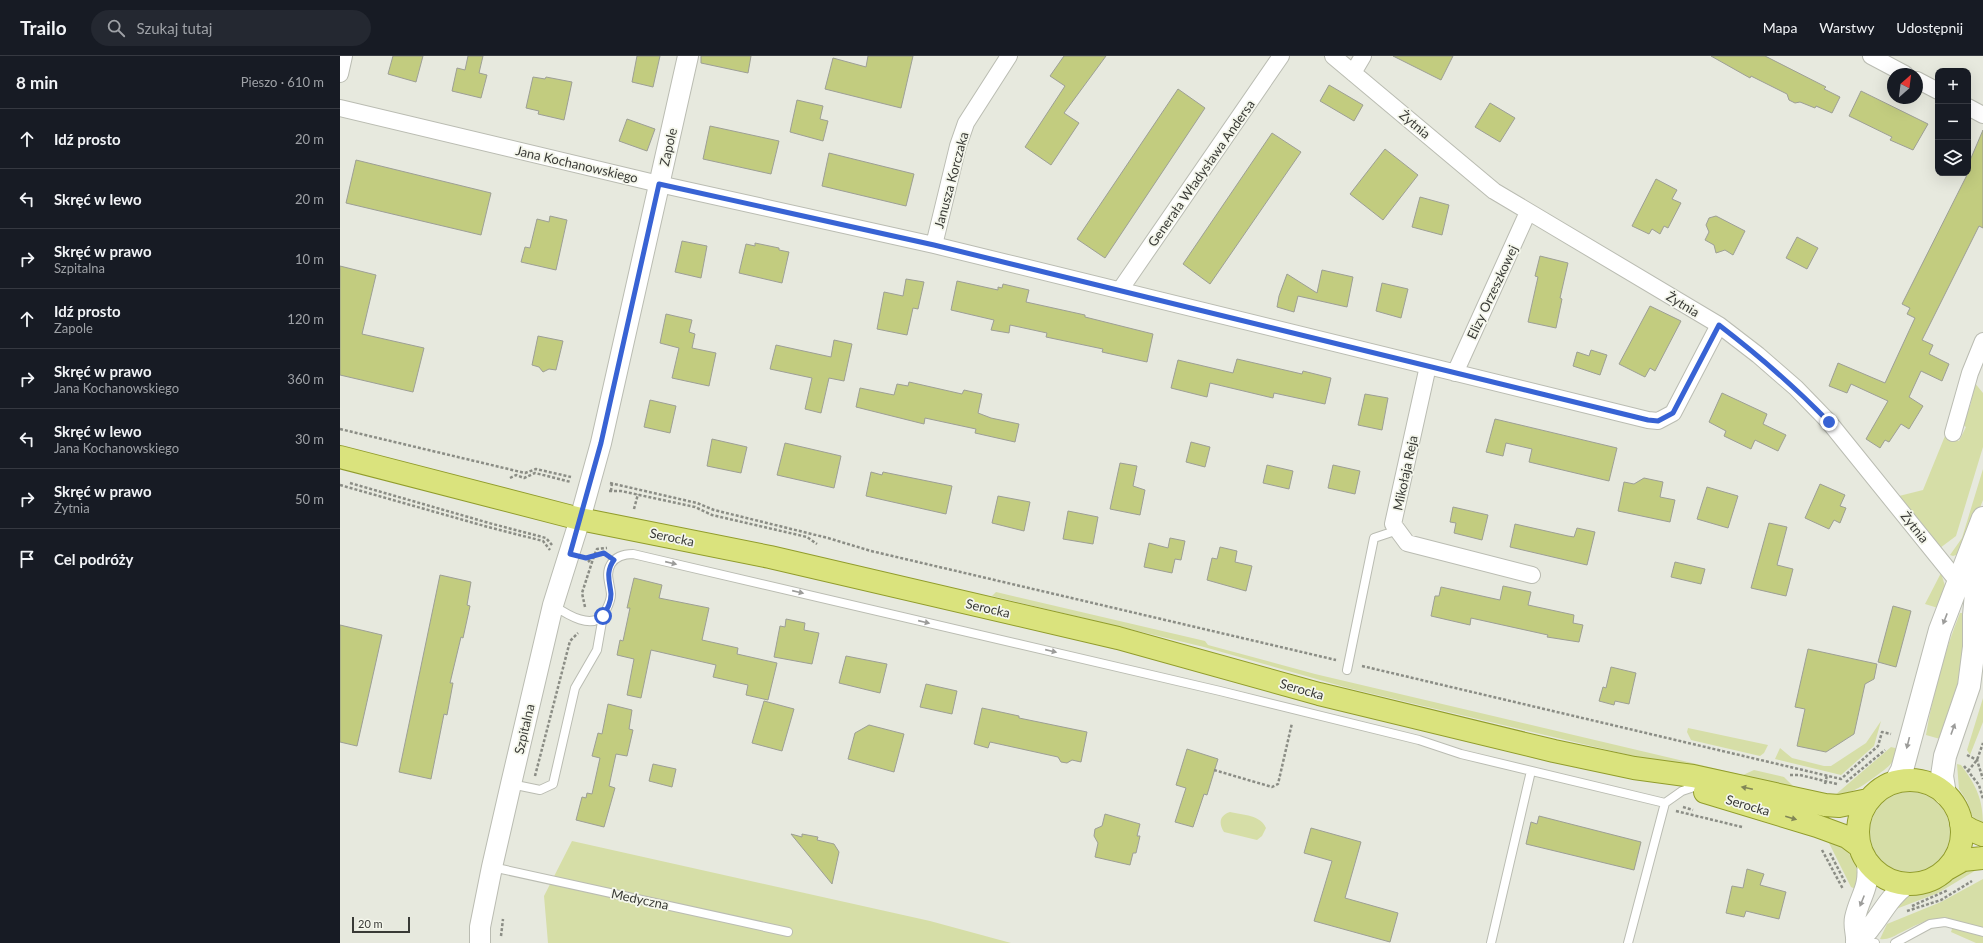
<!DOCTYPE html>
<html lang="pl">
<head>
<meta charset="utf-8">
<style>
  :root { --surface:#171b24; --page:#242831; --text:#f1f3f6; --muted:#9ea1a6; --line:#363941 }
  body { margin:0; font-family:Lato,sans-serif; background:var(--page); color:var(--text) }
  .controls { position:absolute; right:12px; top:12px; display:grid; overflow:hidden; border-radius:8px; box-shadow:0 4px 16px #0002 }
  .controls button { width:36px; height:36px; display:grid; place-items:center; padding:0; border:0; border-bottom:1px solid var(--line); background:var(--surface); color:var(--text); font:20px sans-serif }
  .compass { position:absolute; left:1547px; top:12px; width:36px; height:36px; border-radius:50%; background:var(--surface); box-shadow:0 4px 16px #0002; rotate:28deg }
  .scale { position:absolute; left:12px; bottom:10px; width:58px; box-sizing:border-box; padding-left:4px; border:2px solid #393a36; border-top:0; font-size:11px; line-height:14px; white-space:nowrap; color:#393a36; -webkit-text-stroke:3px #f4f6eb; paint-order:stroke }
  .stop { position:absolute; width:12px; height:12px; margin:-9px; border:3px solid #3863d4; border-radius:50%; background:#fff }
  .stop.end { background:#3863d4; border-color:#fff; box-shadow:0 1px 4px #0008 }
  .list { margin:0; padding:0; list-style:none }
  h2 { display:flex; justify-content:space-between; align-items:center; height:52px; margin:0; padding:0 16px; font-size:17px }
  h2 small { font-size:13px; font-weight:400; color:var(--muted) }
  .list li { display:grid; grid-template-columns:26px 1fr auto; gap:12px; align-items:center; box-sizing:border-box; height:60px; padding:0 16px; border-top:1px solid var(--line) }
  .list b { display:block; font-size:15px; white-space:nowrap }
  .list p { margin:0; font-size:13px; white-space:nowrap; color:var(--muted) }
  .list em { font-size:13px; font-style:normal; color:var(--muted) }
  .icon { flex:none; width:22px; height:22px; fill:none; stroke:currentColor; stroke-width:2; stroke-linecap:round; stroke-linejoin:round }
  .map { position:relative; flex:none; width:1643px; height:887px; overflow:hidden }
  header { display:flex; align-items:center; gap:24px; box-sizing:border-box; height:56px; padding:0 20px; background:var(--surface); border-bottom:1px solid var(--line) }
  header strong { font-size:19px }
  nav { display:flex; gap:22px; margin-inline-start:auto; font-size:14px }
  .search { width:280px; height:36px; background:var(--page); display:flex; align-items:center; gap:10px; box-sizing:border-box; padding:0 14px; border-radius:22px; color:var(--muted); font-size:15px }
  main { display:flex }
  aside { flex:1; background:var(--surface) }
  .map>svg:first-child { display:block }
  .green { fill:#d6dea7 }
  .building { fill:#c2cc7f; stroke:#9d9f95 }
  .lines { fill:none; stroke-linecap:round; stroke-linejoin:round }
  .service-casing { stroke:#babcb2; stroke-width:10 }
  .minor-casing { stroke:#babcb2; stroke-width:18 }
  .tertiary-casing { stroke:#babcb2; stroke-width:22 }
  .secondary-casing { stroke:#babcb2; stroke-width:24 }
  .primary-casing { stroke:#919c2c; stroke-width:24 }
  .path { stroke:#8b8d85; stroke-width:2.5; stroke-dasharray:3 2; stroke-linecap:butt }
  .service { stroke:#fff; stroke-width:8 }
  .minor { stroke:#fff; stroke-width:16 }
  .tertiary { stroke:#fff; stroke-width:20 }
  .secondary { stroke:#fff; stroke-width:22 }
  .primary { stroke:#dae37d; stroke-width:22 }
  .oneway { fill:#9c9c9a }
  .oneway2 { fill:#818656 }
  .route { stroke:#3863d4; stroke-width:5 }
  .labels { text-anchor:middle; stroke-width:3.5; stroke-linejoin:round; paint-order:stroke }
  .street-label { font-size:13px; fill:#393a36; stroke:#f4f6eb }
</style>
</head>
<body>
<header>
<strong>Trailo</strong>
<div class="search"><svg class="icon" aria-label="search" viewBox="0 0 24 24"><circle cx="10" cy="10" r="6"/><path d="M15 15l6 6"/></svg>Szukaj tutaj</div>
<nav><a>Mapa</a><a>Warstwy</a><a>Udostępnij</a></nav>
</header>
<main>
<aside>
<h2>8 min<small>Pieszo · 610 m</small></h2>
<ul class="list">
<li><svg class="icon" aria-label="ahead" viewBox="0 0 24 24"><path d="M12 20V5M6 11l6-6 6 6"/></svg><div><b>Idź prosto</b></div><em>20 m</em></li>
<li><svg class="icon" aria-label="left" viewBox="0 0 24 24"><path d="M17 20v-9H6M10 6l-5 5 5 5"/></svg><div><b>Skręć w lewo</b></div><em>20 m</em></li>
<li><svg class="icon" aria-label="right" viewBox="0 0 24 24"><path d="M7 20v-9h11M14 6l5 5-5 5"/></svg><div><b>Skręć w prawo</b><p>Szpitalna</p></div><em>10 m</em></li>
<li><svg class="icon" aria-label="ahead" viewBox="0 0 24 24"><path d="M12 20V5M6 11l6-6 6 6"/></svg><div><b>Idź prosto</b><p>Zapole</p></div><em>120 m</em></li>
<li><svg class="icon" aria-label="right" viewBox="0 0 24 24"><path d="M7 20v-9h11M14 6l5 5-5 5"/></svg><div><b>Skręć w prawo</b><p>Jana Kochanowskiego</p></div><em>360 m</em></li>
<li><svg class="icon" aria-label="left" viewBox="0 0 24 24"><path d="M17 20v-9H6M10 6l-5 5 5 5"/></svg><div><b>Skręć w lewo</b><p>Jana Kochanowskiego</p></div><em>30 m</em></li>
<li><svg class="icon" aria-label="right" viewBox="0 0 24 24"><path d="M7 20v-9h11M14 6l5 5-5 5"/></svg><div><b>Skręć w prawo</b><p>Żytnia</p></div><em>50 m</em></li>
<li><svg class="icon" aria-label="arrive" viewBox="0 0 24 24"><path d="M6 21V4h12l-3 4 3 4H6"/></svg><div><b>Cel podróży</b></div></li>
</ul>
</aside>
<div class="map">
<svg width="1643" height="887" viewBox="0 0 1643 887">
  <rect width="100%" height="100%" fill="#e7e9de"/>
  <path class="green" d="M1634,326L1643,337V391L1616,480L1600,492L1559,440L1583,434L1605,380L1619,385L1626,371L1623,369L1631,347Z
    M1643,413V444L1622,497L1613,500L1610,499L1622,482Z
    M1601,517L1606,533L1598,552L1585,548Z
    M656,536L865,585L868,589L975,618L1403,719L1414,714L1444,721L1453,730L1451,731L1289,699L1008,632L864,591L652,540Z
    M1620,557H1622L1623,596L1617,636L1600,683L1586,679C1593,637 1604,597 1620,557Z
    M1643,642V666L1630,699L1627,694Z
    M1541,665L1534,690L1501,719L1435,703L1440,692L1452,702L1484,710H1491L1526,687Z
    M1348,672L1428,689L1424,697L1420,700L1351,684L1347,676Z
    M1551,691L1559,693C1552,711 1546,712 1532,723C1519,732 1511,738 1495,739Z
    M1617,708L1621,709C1636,729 1643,743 1643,769L1632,760L1627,745L1619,733Z
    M1530 776a40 40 0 1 1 80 0a40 40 0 1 1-80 0Z
    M890,756C903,759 921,759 926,772L922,780L917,784L884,776C878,767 880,759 890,756Z
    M1487,783H1493C1515,800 1518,807 1518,834L1511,831Z
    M232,785L590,865L671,887H208L204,840Z
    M1638,813L1598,837L1556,853L1566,838L1592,832L1605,825L1619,814Z
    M1643,823V887H1636L1611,876L1615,864C1593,858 1577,869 1558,878C1553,881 1547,884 1540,883L1547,868L1601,846Z"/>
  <path class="building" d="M53,0H83L76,26L48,18Z
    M128,0H143L139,17L147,19L141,42L112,35L117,12L125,14Z
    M297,0H320L313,31L292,26Z
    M361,0H411L408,17L361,7Z
    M528,0H573L561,52L485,33L493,2L526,11Z
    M724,0H766L724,57L739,67L711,109L685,91L725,30L710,20Z
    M1053,0H1113L1101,24Z
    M1371,0H1425L1486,31L1484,33L1500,41L1492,57L1476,50L1475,52L1460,46L1455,47L1449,44L1447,38L1411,20L1410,22Z
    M193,21L205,23L206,21L232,26L224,64L198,58L199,55L186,52Z
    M989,29L1023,49L1014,65L980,45Z
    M838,33L865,52L765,202L737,183Z
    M1521,35L1588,68L1573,94L1550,84L1552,81L1509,60Z
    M457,44L483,50L480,63L488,65L483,85L450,76Z
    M1150,47L1175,62L1160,86L1135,71Z
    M287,63L315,73L307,95L279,85Z
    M370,70L439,85L431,118L363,103Z
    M1643,74V172L1639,170L1582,284L1593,289L1589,298L1609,308L1602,325L1581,315L1569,341L1583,350L1569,373L1561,368L1549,386L1545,384L1540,392L1526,383L1548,345L1511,328L1507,337L1489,330L1498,307L1545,327L1575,262L1567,258L1570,252L1562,248L1628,117V109Z
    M932,77L961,96L870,228L843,208Z
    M1045,93L1078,119L1043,164L1010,138Z
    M489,97L574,118L566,150L482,130Z
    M16,104L151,137L141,179L6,147Z
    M1316,123L1337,134L1332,143L1341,147L1328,172L1324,170L1320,178L1312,173L1309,178L1292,170Z
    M1080,141L1109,149L1102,179L1072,171Z
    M210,160L227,164L216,214L181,206L185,191L190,192L197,163L209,166Z
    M1376,160L1405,175L1393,199L1385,194L1376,197L1374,189L1365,184L1369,176L1366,169L1369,162Z
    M1457,181L1478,192L1467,213L1446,202Z
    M342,185L367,190L361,222L335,216Z
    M415,187L439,192V194L449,196L442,227L399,217L406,188L415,190Z
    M1200,200L1228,207L1220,242L1222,243L1216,272L1188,266L1198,221L1195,220Z
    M0,210L36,219L22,278L84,292L73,336L0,319Z
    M982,214L1013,221L1007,251L958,240L954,256L937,251L939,240L947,218L977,237Z
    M566,223L584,226L578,253L573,252L567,279L537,273L544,236L563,240Z
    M617,225L658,234V231L662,232L663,228L689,234L686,246L745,259V261L813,278L807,306L762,296L763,293L706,281L707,277L670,269L669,277L651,274L654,264L611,254Z
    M1042,227L1068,233L1061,262L1036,255Z
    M1310,250L1341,265L1315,315L1310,312L1305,321L1279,308Z
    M326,258L352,264L349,276L355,278L352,292L376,297L369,330L332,322L339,292L320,287Z
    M198,280L223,285L216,314L209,313L203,316L199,311L192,309Z
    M494,284L512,288L504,325L489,322L481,357L465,353L472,322L430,313L436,289L491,301Z
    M1251,294L1267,299L1260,319L1233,310L1237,296L1249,300Z
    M897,303L962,318L963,315L991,322L985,348L934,337L933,342L870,327L867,341L831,332L838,304L893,317Z
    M569,326L622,338L624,334L642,338L638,357L651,362L679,368L675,386L635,377L636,373L585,362L584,368L516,351L520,332L554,339L557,328L568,330Z
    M1382,337L1427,358L1423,368L1446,379L1438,395L1415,384L1411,393L1384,380L1386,375L1369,366Z
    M1025,338L1048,342L1042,374L1018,369Z
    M310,344L336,350L330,377L304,371Z
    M1155,363L1277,392L1269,425L1189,406L1192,393L1166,387L1163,400L1146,396Z
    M372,383L407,391L401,417L367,410Z
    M851,386L870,391L865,411L846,406Z
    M445,387L501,400L494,432L437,419Z
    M780,407L797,410L793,430L805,434L800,459L770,453Z
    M927,409L953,415L949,433L923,427Z
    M993,409L1020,415L1015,438L988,432Z
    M531,416L542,419L543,416L612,430L606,458L526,440Z
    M1304,422L1323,426L1320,441L1335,444L1330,466L1278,455L1284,426L1294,428Z
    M1480,428L1505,439L1500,450L1506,452L1500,467L1494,464L1489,473L1465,462Z
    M1367,431L1398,440L1388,472L1357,463Z
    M658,440L690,446L684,475L652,467Z
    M1113,451L1148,459L1142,484L1114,477L1116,467L1110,466Z
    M728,455L758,461L753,488L723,483Z
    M1429,467L1447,471L1437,509L1453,513L1446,540L1411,532Z
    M1175,468L1228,480L1234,481L1237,472L1255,476L1247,509L1170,491Z
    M830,482L845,485L841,504L835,503L832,517L804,511L809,487L828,492Z
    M880,491L897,495L895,506L912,510L906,535L867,524L872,502L877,503Z
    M1335,506L1365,513L1361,528L1331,521Z
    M100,519L131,526L127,549L130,550L123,582L121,581L110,627H113L107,659L104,658L91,723L59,716Z
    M294,522L322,529L319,542L369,552L362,584L398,592L397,598L437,607L428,644L406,639L408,629L373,621L376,609L311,594L301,642L287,639L294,603L277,599L280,584L283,585L290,552H287Z
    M1163,530L1191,536L1188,549L1234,559L1233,567L1243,569L1239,586L1207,581L1208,579L1131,562L1130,569L1091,560L1095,540H1099L1101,531L1160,544Z
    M1553,550L1571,555L1556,611L1538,606Z
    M446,563L465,567L464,574L479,577L472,608L434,601L440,570L445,571Z
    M0,569L42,579L17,690L0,686Z
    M1468,593L1537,608L1534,623L1525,628L1514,678L1486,696L1457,690L1465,653L1455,651Z
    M506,600L547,608L540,637L499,627Z
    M1271,611L1296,617L1289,648L1275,645L1274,649L1259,645L1263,631L1266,632Z
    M586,628L617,635L612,658L580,651Z
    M424,645L454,653L442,695L412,687Z
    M268,648L292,654L289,673L293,674L287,700L276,698L269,730L275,732L264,771L236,764L242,741L246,742L247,737L252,738L260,702L252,700L258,677L262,678Z
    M642,652L679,660V662L747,676L741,706L732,704L727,707L721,706L718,701L650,686L648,692L634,688Z
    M529,669L564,678L554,716L508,703L515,677Z
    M847,693L878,703L867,739L864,738L853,771L835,766L846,732L836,729Z
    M313,708L336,713L332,731L309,725Z
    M765,758L800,768L797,780H800L796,797H793L790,809L755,801L758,787L754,780L755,773L762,770Z
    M1199,760L1301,786L1294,814L1186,788L1191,766L1197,768Z
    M971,772L1021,786L1005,842L1058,857L1050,886L974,865L992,805L964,797Z
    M451,778L462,781V778L478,781L477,784L494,788L499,796L492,828Z
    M1407,813L1424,818L1420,829L1446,836L1439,863L1406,855L1404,861L1386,857L1392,830L1403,832Z"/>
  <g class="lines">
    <defs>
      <path id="service" d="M213,549C226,558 254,576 265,556C268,550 271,545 271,538C270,527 265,518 271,508C276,500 285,498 293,498L880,635L1079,684L1121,698L1325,747
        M1007,614L1034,482L1058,474
        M171,728L200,734L213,728L235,632L257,594L263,560
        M152,811L448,876
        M1519,886L1535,887
        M1151,887L1191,715
        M1288,887L1325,747L1342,735L1351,732
        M1555,887L1590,868L1605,866L1643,876"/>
      <path id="minor" d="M993,0L1154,135L1379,269L1418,299L1456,332L1489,366L1623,532
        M1531,0L1565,18
        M1013,17L1023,0
        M0,18L4,0
        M1577,24L1598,35
        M1628,51L1643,59
        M0,52L319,128L594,189L1308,364L1318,365L1333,357L1379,269
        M594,189L618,90L626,67L669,0
        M780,234L941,0
        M1088,310L1053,468L1067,487L1192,519
        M1115,317L1188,156
        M1613,377L1630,317L1643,285"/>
      <path id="tertiary" d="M1516,885C1521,881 1527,877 1530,872C1543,856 1550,840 1567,828
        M140,887V871L152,811L171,728L213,549L240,463L261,387L348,0
        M1516,887C1517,878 1513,871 1515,862C1520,839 1530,833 1527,807"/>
      <path id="secondary" d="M1556,725L1562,714L1600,574L1643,462
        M1605,738L1602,720L1605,700L1629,630L1634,591V559L1638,516L1643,497"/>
      <path id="primary" d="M0,401L240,463L430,501L778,582L979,638L1214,695L1294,712L1353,720L1485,749L1499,750L1528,744
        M1518 776a52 52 0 1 1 104 0a52 52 0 1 1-104 0Z
        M1365,736L1477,770L1507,781L1519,790
        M1621,768L1631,774L1643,779
        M1607,813L1623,804L1643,802"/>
    </defs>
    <use href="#service" class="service-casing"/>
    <use href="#minor" class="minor-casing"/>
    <use href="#tertiary" class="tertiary-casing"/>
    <use href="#secondary" class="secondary-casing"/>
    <use href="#primary" class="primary-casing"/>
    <path class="path" d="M0,373L185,417L196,413L231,421
      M170,422L176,419L184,422L195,417L231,426
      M10,427L149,467L206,482L212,489
      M270,427L357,447L374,454L488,482L531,495L996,604
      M0,429L148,471L203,485L210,494
      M269,435H281L355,451L372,459L467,481L477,488
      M271,435L272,427
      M294,453L298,438
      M248,506L254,500L257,493L267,492
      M245,551L242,537L254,500
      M1022,610L1501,723L1538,690L1542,676L1551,678
      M1627,699L1637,704L1643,723
      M1624,710L1639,729L1643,743
      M874,714L932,731L938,728L952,667
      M1628,715L1637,704L1643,687
      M1450,719H1460L1497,728
      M195,720L230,585L238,577
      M1506,726L1545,694
      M1485,728L1487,719
      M1343,751L1353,754
      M1336,755L1402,771
      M1482,794L1503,833
      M1490,797L1506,828
      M1572,850L1608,834
      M1567,855L1601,844L1632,825
      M161,880L163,863"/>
    <use href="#service" class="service"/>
    <use href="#minor" class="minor"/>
    <use href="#tertiary" class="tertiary"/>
    <use href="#secondary" class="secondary"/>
    <use href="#primary" class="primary"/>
  </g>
  <defs><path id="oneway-solid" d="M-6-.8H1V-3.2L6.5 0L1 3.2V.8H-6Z"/></defs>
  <g class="oneway">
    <use href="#oneway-solid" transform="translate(331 507) rotate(13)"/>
    <use href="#oneway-solid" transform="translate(458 536) rotate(13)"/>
    <use href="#oneway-solid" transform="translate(1605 563) rotate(111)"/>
    <use href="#oneway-solid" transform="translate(584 566) rotate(13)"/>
    <use href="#oneway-solid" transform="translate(711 595) rotate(13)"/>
    <use href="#oneway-solid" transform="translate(1613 673) rotate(-70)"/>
    <use href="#oneway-solid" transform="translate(1568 687) rotate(104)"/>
    <use href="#oneway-solid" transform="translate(1522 845) rotate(112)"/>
  </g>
  <g class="oneway2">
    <use href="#oneway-solid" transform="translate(1407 732) rotate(-168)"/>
    <use href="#oneway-solid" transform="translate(1451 762) rotate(16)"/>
  </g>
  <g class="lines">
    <path class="route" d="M263,560C267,553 271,547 271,538C270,526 265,516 274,504L264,497L246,502L230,498L261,387L319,128L594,189L1308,364L1318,365L1333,357L1379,269C1418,299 1455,331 1489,366"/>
  </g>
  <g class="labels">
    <g class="street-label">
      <text transform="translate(1075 68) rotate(40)" y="5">Żytnia</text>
      <text transform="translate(328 91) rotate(-77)" y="5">Zapole</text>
      <text transform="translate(237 108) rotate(13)" y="5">Jana Kochanowskiego</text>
      <text transform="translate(861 117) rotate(-55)" y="5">Generała Władysława Andersa</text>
      <text transform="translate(611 124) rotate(-75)" y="5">Janusza Korczaka</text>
      <text transform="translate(1152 236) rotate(-65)" y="5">Elizy Orzeszkowej</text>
      <text transform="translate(1343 248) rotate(31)" y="5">Żytnia</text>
      <text transform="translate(1065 417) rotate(-78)" y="5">Mikołaja Reja</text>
      <text transform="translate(1575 471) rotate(51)" y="5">Żytnia</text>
      <text transform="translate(332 481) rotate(12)" y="5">Serocka</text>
      <text transform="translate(648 552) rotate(13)" y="5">Serocka</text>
      <text transform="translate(962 633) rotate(16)" y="5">Serocka</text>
      <text transform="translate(184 673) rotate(-77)" y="5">Szpitalna</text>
      <text transform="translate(1408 749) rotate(16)" y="5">Serocka</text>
      <text transform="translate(300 843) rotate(12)" y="5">Medyczna</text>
    </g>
  </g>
</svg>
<div class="controls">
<button>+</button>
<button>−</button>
<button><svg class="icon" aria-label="layers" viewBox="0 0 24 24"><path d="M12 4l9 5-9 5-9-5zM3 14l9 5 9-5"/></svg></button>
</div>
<svg class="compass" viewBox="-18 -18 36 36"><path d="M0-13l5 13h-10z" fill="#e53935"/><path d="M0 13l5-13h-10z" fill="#9ea1a6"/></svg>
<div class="scale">20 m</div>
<div class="stop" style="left:263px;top:560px"></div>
<div class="stop end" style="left:1489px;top:366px"></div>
</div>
</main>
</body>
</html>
